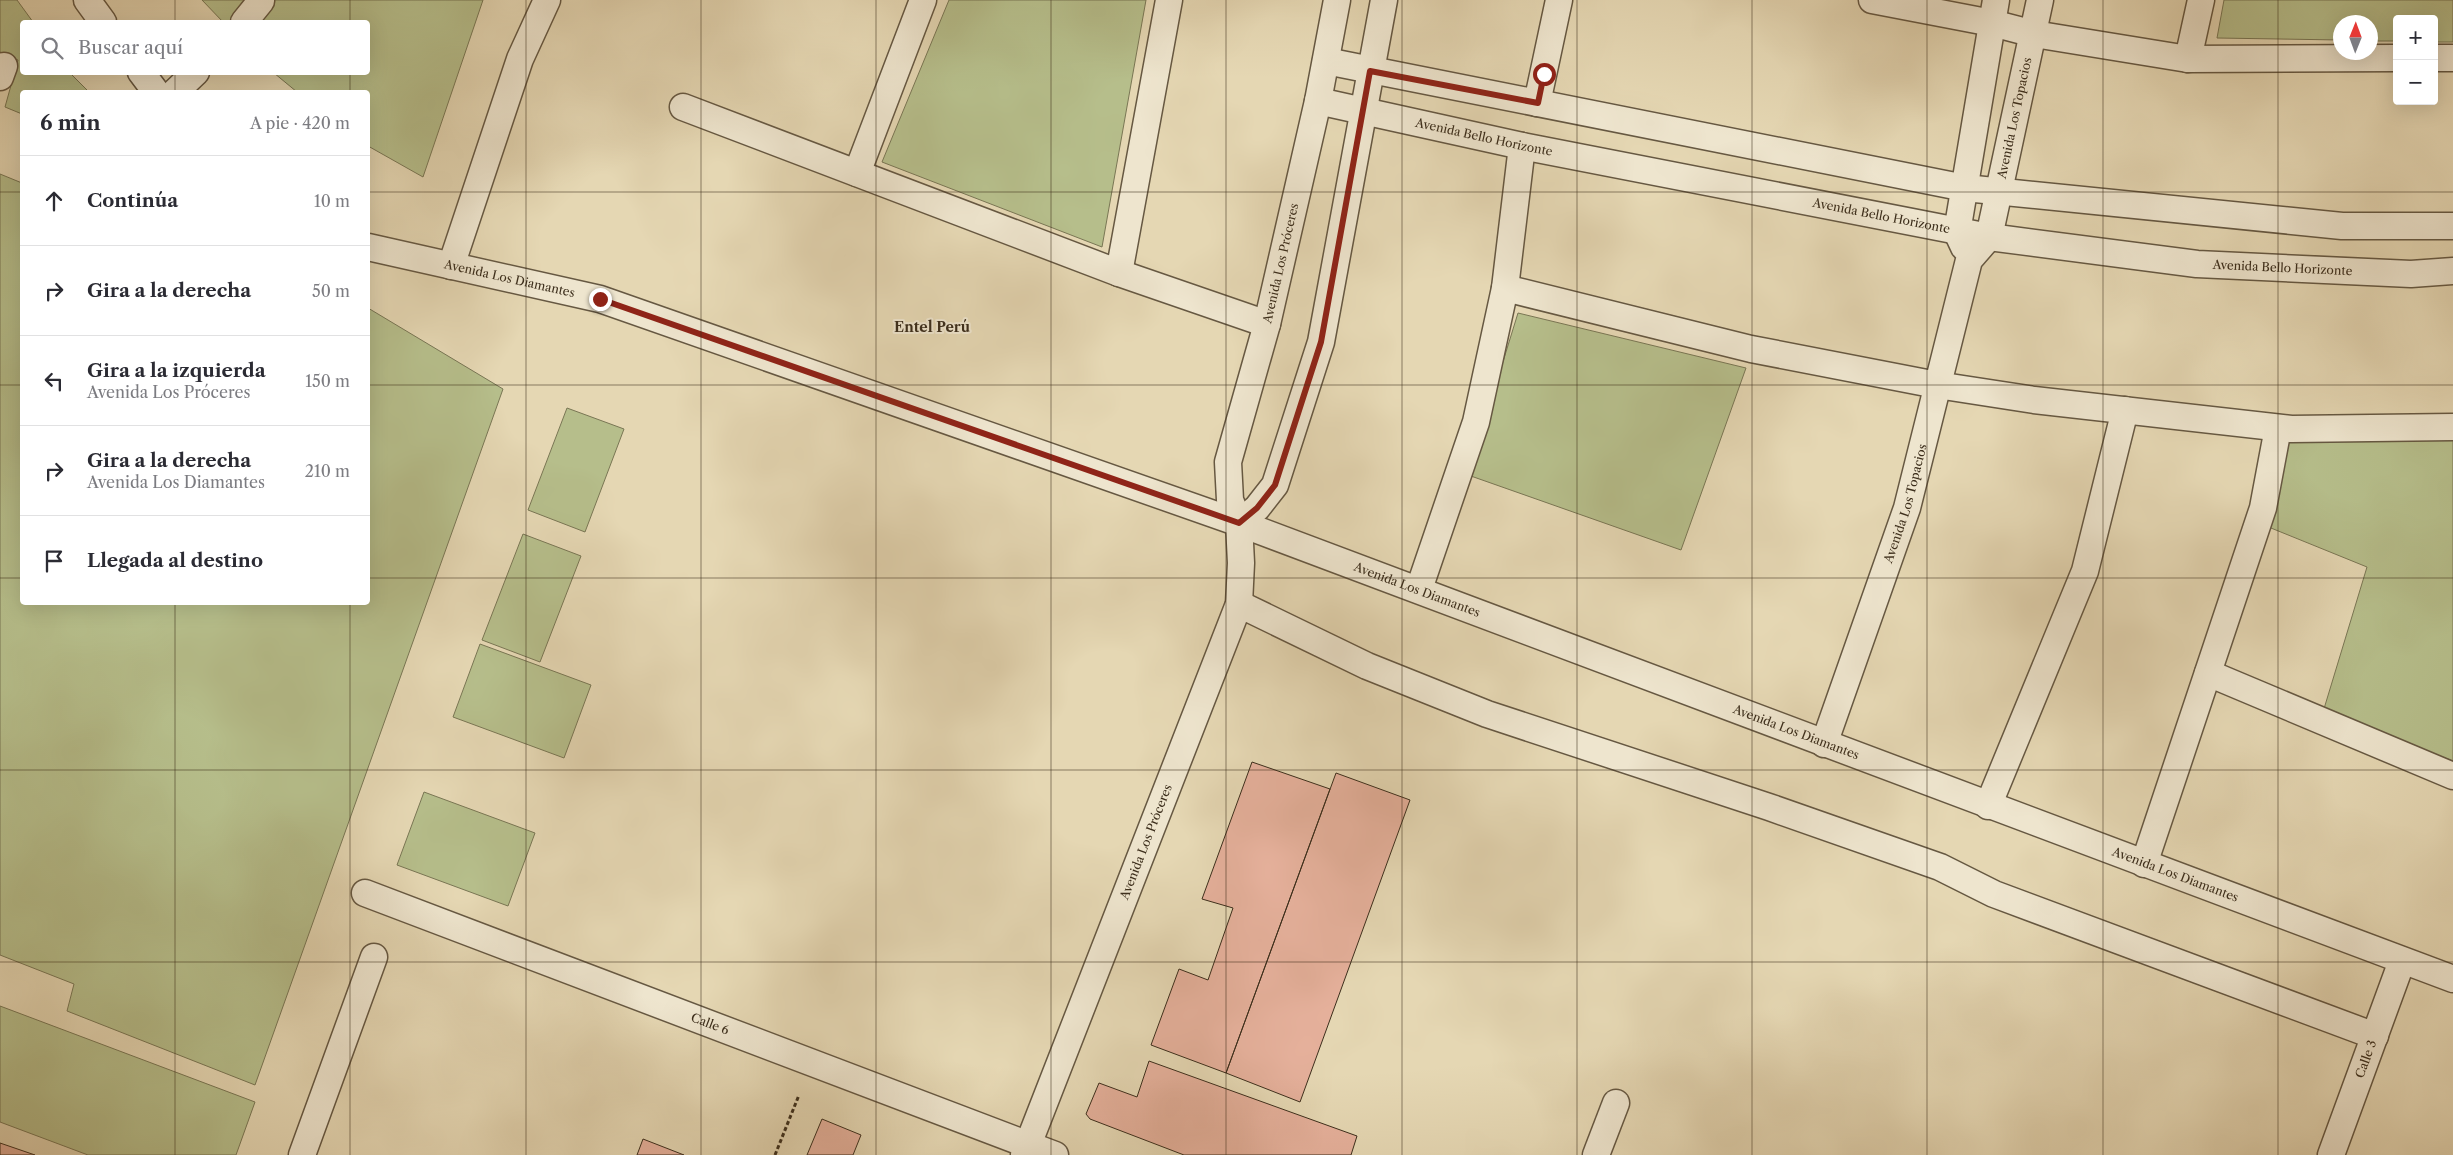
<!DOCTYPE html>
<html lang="es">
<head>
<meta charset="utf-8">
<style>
  :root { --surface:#fff; --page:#f2f2f3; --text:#2b2b33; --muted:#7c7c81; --line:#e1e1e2 }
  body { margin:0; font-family:"Libre Caslon Text",serif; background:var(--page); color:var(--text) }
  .controls { position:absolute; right:15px; top:15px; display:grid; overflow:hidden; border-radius:5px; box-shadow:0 5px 20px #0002 }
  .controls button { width:45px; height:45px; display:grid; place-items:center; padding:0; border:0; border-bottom:1px solid var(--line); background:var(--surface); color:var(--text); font:25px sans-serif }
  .compass { position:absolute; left:2333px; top:15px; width:45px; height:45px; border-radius:50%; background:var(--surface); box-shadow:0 5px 20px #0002; rotate:1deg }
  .stop { position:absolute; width:15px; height:15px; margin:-11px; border:4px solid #8f2418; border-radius:50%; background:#fff }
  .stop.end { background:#8f2418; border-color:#fff; box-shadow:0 1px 5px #0008 }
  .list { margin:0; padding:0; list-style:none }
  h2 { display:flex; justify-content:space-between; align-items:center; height:65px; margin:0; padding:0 20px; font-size:21px }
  h2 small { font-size:16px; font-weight:400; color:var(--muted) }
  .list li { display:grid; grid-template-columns:32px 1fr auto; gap:15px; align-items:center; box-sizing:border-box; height:90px; padding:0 20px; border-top:1px solid var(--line) }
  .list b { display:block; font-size:19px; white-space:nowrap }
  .list p { margin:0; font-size:16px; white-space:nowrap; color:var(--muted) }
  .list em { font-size:16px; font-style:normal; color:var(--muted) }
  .icon { flex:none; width:28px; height:28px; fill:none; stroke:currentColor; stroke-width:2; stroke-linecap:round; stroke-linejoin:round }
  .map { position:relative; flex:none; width:2453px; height:1155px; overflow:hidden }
  .search { position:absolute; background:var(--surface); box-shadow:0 5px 20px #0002; left:20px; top:20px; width:350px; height:55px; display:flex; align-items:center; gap:12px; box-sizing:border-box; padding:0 18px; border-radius:5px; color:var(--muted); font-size:19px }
  .panel { position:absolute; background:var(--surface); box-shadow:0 5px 20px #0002; left:20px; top:90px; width:350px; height:515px; border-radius:5px }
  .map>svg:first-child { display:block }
  .green { fill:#b6be8b; stroke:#797654 }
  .building { fill:#e5b09b; stroke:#3c2e1c }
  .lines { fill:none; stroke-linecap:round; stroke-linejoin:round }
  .minor-casing { stroke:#665842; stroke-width:29 }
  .path { stroke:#3c2e1c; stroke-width:3; stroke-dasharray:4 2.5; stroke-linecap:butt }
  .minor { stroke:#eee5ce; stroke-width:26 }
  .route { stroke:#8f2418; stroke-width:6 }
  .grid { fill:none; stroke:#3c2e1c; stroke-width:1; stroke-opacity:0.55 }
  .labels { text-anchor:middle; stroke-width:4; stroke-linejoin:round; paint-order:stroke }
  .street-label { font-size:12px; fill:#3c2e1c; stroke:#eee5ce }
  .neighbourhood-label { font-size:14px; font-weight:bold; fill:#3c2e1c; stroke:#eee5ce }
</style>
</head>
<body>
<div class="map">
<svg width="2453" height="1155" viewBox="0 0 2453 1155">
  <rect width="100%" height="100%" fill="#e5d7b3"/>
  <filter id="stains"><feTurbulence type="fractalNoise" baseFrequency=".004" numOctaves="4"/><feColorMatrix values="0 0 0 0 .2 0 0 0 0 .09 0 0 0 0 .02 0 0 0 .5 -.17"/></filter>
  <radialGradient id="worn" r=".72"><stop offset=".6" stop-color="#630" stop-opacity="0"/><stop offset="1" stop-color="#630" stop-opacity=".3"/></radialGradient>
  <path class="green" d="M0,0H17L33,22H22V72L70,73L89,92H22V114L5,107L18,60L0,52Z
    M202,0H483L423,177L368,146V92H297L274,73L368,72V22H223Z
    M949,0H1146L1102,247L882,162Z
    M2224,0H2453V42H2434V19H2397V41H2371L2370,22H2340V40L2217,38Z
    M0,174L22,183V602H368V308L503,389L255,1085L67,1011L74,984L0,955Z
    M1518,313L1746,368L1681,550L1468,475Z
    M567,408L624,429L585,532L528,510Z
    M2288,437L2453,439V761L2323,712L2367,567L2266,526Z
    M523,534L581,556L540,662L482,640Z
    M480,644L591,685L564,758L453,717Z
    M424,792L535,833L508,906L397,865Z
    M0,1006L255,1102L236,1155H88L0,1122Z"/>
  <path class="building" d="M1252,762L1330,789L1226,1073L1151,1045L1179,969L1208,980L1233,908L1202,899Z
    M1336,773L1410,800L1300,1102L1226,1073Z
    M1149,1061L1357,1136L1351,1155H1184L1090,1119L1086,1114L1099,1083L1137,1097Z
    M822,1119L861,1135L853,1155H807Z
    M643,1139L684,1155H637Z
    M0,1143L35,1155H0Z"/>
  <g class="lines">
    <defs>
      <g id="minor">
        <path d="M87,0L103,22"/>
        <path d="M1872,0L1992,23L2034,34L2188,59L2397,58"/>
        <path d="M244,22L261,1"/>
        <path d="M2434,58H2453"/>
        <path d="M2188,59L2201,0"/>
        <path d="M1326,61L1965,188L2342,226H2453"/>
        <path d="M141,72L156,92"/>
        <path d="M0,77L4,66"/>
        <path d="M175,92L196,72"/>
        <path id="s1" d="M1318,101L1522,146L1989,237L2197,264L2411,274L2453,271"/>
        <path d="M1537,103L1559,0"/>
        <path d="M683,107L1119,273L1267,324"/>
        <path d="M857,173L923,0"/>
        <path id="s2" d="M368,247L600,299L1239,523L2453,979"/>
        <path d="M1964,247L1957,232L1996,0"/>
        <path d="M451,266L520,59L547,0"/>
        <path d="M1119,273L1169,0"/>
        <path d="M1505,288L1751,349L1937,385L2034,400L2291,429L2453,427"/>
        <path d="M1239,523L1257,508L1275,485L1321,342L1384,0"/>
        <path d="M1419,589L1476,422L1505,288L1522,146"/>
        <path d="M1239,604L1367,666L1487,714L1769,807L1940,867L1994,894L2375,1036"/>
        <path d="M2208,673L2453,776"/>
        <path id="s3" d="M1824,744L1907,508L1969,260L1989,237L2040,0"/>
        <path d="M1988,806L2085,571L2125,410"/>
        <path d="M2144,864L2263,508L2278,428"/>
        <path id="s4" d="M365,893L1055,1155"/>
        <path d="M302,1155L374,957"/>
        <path id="s5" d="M1024,1155L1239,604L1241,563L1239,523L1230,500L1228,462L1267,324L1318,101L1337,0"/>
        <path d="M1596,1155L1616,1103"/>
        <path id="s6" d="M2331,1155L2402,961"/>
      </g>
    </defs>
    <use href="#minor" class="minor-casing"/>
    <path class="path" d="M775,1155L799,1095"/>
    <use href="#minor" class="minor"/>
  </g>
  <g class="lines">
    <path class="route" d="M600,299L1239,523L1257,508L1275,485L1321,342L1370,71L1538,103L1544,74"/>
  </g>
  <path class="grid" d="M175,0V22M350,0V22M526,0V1155M701,0V1155M876,0V1155M1051,0V1155M1226,0V1155M1402,0V1155M1577,0V1155M1752,0V1155M1927,0V1155M2103,0V1155M2278,0V1155M175,72V92M350,72V92M0,192H22M368,192H2453M0,385H22M368,385H2453M0,578H22M368,578H2453M175,602V1155M350,602V1155M0,770H2453M0,962H2453"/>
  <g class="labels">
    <g class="street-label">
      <text dy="4" stroke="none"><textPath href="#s3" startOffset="658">Avenida Los Topacios</textPath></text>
      <text dy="4" stroke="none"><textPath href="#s1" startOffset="170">Avenida Bello Horizonte</textPath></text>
      <text dy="4" stroke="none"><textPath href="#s1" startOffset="575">Avenida Bello Horizonte</textPath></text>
      <text dy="4" stroke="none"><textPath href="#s5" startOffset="941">Avenida Los Próceres</textPath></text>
      <text dy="4" stroke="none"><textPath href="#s1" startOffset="980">Avenida Bello Horizonte</textPath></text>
      <text dy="4" stroke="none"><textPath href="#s2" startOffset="145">Avenida Los Diamantes</textPath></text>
      <text dy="4" stroke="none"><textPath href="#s3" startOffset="254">Avenida Los Topacios</textPath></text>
      <text dy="4" stroke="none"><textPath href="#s2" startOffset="1105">Avenida Los Diamantes</textPath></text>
      <text dy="4" stroke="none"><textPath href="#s2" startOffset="1510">Avenida Los Diamantes</textPath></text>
      <text dy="4" stroke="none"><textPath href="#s5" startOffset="336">Avenida Los Próceres</textPath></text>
      <text dy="4" stroke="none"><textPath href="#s2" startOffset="1915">Avenida Los Diamantes</textPath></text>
      <text dy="4" stroke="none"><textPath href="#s4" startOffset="369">Calle 6</textPath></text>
      <text dy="4" stroke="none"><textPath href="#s6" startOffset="102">Calle 3</textPath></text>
    </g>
    <g class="neighbourhood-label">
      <text x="932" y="332">Entel Perú</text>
    </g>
  </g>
  <rect width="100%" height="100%" filter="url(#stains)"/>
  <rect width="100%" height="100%" fill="url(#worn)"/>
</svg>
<div class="controls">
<button>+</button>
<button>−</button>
</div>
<svg class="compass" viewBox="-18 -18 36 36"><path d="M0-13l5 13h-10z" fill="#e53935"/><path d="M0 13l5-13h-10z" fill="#7c7c81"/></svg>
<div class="stop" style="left:1544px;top:74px"></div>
<div class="stop end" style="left:600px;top:299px"></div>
<div class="search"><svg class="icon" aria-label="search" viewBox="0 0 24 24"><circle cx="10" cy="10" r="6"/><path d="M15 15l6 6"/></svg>Buscar aquí</div>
<section class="panel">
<h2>6 min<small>A pie · 420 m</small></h2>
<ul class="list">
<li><svg class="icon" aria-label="ahead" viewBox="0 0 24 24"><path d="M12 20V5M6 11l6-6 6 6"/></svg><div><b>Continúa</b></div><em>10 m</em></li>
<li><svg class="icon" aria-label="right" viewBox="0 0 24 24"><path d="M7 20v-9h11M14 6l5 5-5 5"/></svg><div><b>Gira a la derecha</b></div><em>50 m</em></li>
<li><svg class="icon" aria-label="left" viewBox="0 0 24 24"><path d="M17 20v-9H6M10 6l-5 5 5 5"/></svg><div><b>Gira a la izquierda</b><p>Avenida Los Próceres</p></div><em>150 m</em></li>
<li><svg class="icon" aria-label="right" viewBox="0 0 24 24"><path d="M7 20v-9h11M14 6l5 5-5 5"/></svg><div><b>Gira a la derecha</b><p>Avenida Los Diamantes</p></div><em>210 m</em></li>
<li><svg class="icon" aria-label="arrive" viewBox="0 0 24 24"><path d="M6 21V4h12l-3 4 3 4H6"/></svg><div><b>Llegada al destino</b></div></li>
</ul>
</section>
</div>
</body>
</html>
